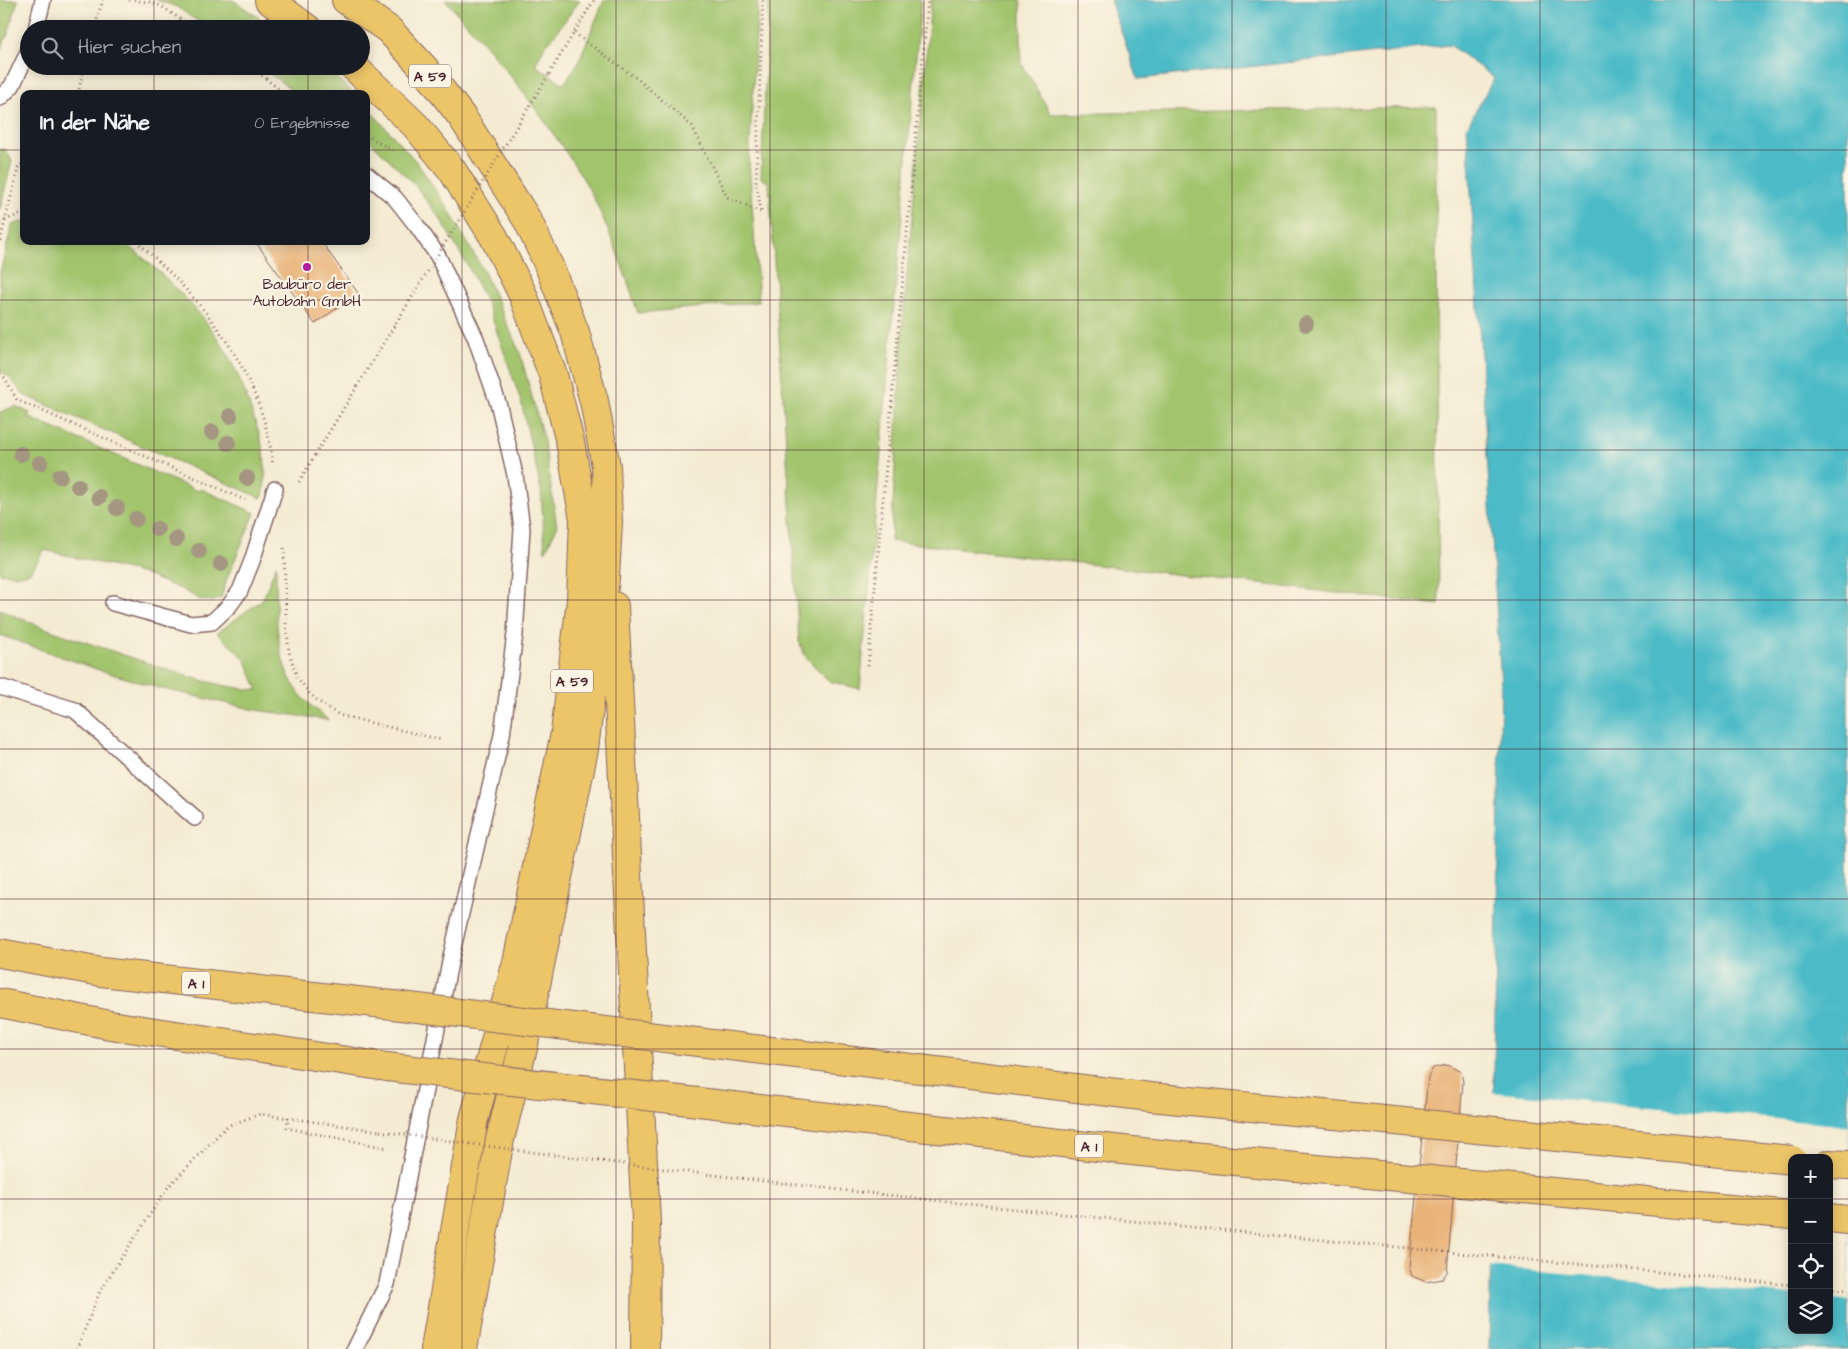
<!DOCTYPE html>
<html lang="de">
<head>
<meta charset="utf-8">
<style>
  :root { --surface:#171b24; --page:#20242c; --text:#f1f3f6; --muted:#9ea1a6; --line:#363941 }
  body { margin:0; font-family:"Architects Daughter",sans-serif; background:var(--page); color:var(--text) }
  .controls { position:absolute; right:15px; bottom:15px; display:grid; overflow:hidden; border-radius:10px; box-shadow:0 2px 12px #0003 }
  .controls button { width:45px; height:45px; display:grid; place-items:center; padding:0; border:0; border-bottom:1px solid var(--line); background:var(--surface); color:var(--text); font:25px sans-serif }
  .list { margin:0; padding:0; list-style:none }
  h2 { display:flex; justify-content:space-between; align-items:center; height:65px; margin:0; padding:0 20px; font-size:21px }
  h2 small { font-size:16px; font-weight:400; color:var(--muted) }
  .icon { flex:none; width:28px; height:28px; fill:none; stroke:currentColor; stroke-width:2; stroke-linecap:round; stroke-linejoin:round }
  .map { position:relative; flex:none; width:1848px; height:1349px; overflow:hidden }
  .search { position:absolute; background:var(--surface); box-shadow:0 2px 12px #0003; left:20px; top:20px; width:350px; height:55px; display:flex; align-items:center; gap:12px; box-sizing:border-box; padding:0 18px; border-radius:28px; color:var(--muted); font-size:19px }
  .panel { position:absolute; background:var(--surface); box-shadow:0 2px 12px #0003; left:20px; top:90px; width:350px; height:155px; border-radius:10px }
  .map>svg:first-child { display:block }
  .green { fill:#a2c46d; stroke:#76724c }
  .water { fill:#4ebbc7; stroke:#4c6d79; fill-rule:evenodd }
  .pier { fill:#f4ebd2 }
  .building { fill:#e9b378 }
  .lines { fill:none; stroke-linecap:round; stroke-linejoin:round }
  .lane-casing { stroke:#866665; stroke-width:18 }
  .highway-casing { stroke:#866665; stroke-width:30 }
  .path { stroke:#866665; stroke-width:3; stroke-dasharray:1 4; stroke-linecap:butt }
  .lane { stroke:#fff; stroke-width:15 }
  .highway { stroke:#ecc569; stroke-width:28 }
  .highway-bridge-casing { stroke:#866665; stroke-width:30; stroke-linecap:butt }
  .path-bridge { stroke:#866665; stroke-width:3; stroke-dasharray:1 4; stroke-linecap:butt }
  .highway-bridge { stroke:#ecc569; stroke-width:28 }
  .tree { fill:#a59681 }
  .grid { fill:none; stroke:#4a1f2b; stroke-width:1; stroke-opacity:0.55 }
  .poi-dot { fill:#b5179e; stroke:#fcf5e5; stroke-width:2 }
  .labels { text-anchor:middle; stroke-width:4.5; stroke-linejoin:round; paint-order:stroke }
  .shield { fill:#fcf5e5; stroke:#7f5f63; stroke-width:1 }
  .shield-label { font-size:14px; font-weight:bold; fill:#4a1f2b }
  .poi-label { font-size:15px; fill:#4a1f2b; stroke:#fcf5e5 }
</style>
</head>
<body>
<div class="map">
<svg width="1848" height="1349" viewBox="0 0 1848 1349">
  <rect width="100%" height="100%" fill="#fcf5e5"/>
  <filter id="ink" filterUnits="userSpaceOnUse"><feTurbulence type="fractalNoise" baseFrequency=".02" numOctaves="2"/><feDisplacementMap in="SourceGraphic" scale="10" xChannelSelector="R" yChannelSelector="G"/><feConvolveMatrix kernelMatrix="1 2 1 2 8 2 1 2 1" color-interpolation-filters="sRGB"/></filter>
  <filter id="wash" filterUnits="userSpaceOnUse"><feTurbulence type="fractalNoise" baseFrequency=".0096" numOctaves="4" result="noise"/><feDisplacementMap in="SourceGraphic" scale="20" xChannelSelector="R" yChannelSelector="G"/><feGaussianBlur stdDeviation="1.12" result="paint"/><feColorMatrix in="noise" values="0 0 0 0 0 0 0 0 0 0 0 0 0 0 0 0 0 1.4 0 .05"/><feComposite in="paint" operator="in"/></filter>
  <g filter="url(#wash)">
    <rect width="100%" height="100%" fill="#f4ebd2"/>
    <path class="green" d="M0,0H18L8,34L0,50Z
      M156,0H233L275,29H209L177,7Z
      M445,0H580L550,41L546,44L535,65L564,84L578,63L604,0H758L749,160L759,302L638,313C624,270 609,227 588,187C580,172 570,159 561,145C526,93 488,46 445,0Z
      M769,0H921L860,689L829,681L804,655L799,641L769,183L761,178Z
      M931,0H1021V62L1051,114L1436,107V270L1439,605L891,541L903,320Z
      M260,66H324L354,94H297Z
      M366,106L415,160L446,205L484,272L520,353L544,441L557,527L545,552L541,490L521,401L488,306L471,272L441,220L415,185L366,137Z
      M0,149H5L12,161L0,209Z
      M24,221V241H123C160,271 201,309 225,350C236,369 244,389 251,410C262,440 269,464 263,496L261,498L24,395L9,377L0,370V273L12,225Z
      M15,406L30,413L28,417L198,491L201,489L255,513L227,578L221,598L213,601L201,600L181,589L141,573L44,550C29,576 31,577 0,573V412Z
      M276,565C277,606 272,655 297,690C305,702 318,711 328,720L256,710L159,688L99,670L0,635V609C39,628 80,640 121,654C166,669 211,687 258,690L245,659L217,633L263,599Z"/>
    <path class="water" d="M1110,0H1848V1349H1489L1501,685L1467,127L1494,78L1450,45L1138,79ZM1792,1158H1829V1330H1792Z"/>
    <path class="pier" d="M1491,1092L1848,1126V1300L1829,1299V1158H1792V1295L1488,1266Z"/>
    <g id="blocks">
      <path class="building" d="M255,241H321L358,293L315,324Z
        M1447,1065L1461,1072L1463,1082L1447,1272L1442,1279L1426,1282L1412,1276L1409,1267L1428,1077L1433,1068Z"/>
    </g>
  </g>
  <g filter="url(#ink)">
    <use href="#blocks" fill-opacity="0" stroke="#866665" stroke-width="1"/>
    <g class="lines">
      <defs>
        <path id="lane" d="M36,29L43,0
          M0,98L12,86L29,50
          M113,603L191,624L212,622L229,606L240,591L252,561L275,489
          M0,687L75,710L195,818
          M355,1349L387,1284L451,957L502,735L515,634L522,529L515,475L499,406L476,339L438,256L417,226L395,198L366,174"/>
        <path id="highway" d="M269,0L308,29
          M346,0L389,30L425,69L462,117L528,221L549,266L575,332L594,401L606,466L608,522L605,578L584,749L524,1044L500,1139L463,1349
          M353,66L415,125L452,170L494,237L523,295L553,375L570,442L584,519L581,600L565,733L517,962L474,1119L435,1349
          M614,606L646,1221L645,1349
          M0,953L101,972L393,1005
          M0,1003L110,1025L387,1067
          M1829,1164L1848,1165
          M1829,1218L1848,1220"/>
      </defs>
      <use href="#lane" class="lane-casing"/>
      <use href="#highway" class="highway-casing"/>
      <path class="path" d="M129,0L149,2L161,6L195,29
        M94,29L103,0
        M574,33L636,78L692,126L727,197L761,212
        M250,66L285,94
        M549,74L594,0
        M78,94L84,66
        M366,135L393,151
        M761,211L756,182L763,0
        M0,222L24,213
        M0,241L19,165L24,164
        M136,241C203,299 264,375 273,466
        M0,374L5,378L17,400L245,500
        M299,482L315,455
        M284,548L286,623L289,652L297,677L310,694L323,705L339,715L442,740
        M868,666L928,0
        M288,1117L287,1128L388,1148
        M1829,1289L1848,1290
        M77,1349L100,1291L168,1187L227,1126L260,1114L380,1131"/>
      <use href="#lane" class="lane"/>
      <use href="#highway" class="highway"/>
      <defs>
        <path id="highway-bridge" d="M393,1005L1150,1097L1792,1160
          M387,1067L1141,1152L1792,1215"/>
      </defs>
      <use href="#highway-bridge" class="highway-bridge-casing"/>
      <path class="path-bridge" d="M315,455L549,74
        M380,1131C849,1199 1321,1239 1792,1285"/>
      <use href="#highway-bridge" class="highway-bridge"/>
    </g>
    <g class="tree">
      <circle cx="1306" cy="324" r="8"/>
      <circle cx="230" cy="416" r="8"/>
      <circle cx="212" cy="432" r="8"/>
      <circle cx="228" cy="443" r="8"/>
      <circle cx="21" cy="454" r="8"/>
      <circle cx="40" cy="463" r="8"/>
      <circle cx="60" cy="476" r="8"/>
      <circle cx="247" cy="478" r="8"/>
      <circle cx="78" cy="486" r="8"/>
      <circle cx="99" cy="497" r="8"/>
      <circle cx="117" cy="508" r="8"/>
      <circle cx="136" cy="519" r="8"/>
      <circle cx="157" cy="529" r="8"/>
      <circle cx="176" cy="539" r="8"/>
      <circle cx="199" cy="551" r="8"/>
      <circle cx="221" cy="564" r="8"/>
    </g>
  </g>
  <path class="grid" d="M154,0V29M308,0V29M462,0V1349M616,0V1349M770,0V1349M924,0V1349M1078,0V1349M1232,0V1349M1386,0V1349M1540,0V1349M1694,0V1349M154,66V94M308,66V94M0,150H24M366,150H1848M154,241V1349M308,241V1349M0,300H1848M0,450H1848M0,600H1848M0,749H1848M0,899H1848M0,1049H1848M0,1199H1792M1829,1199H1848"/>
  <circle class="poi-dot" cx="307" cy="267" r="5"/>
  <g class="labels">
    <g class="shield">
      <rect x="409" y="64.5" width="42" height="23" rx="4"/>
      <rect x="551" y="669.5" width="42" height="23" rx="4"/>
      <rect x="182" y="971.5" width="28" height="23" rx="4"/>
      <rect x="1075" y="1134.5" width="28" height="23" rx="4"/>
    </g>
    <g class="shield-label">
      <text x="430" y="81">A 59</text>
      <text x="572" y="686">A 59</text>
      <text x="196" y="988">A 1</text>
      <text x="1089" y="1151">A 1</text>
    </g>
    <g class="poi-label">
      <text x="307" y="289">Baubüro der<tspan x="307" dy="17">Autobahn GmbH</tspan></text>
    </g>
  </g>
</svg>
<div class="controls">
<button>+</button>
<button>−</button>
<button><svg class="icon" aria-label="locate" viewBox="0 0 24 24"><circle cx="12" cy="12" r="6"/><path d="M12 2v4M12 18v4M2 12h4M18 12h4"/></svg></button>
<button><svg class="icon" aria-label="layers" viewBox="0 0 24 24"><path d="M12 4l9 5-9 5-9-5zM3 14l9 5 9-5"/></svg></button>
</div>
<div class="search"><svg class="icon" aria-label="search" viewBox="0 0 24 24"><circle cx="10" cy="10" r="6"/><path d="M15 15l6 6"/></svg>Hier suchen</div>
<section class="panel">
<h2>In der Nähe<small>0 Ergebnisse</small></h2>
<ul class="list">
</ul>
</section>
</div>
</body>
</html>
